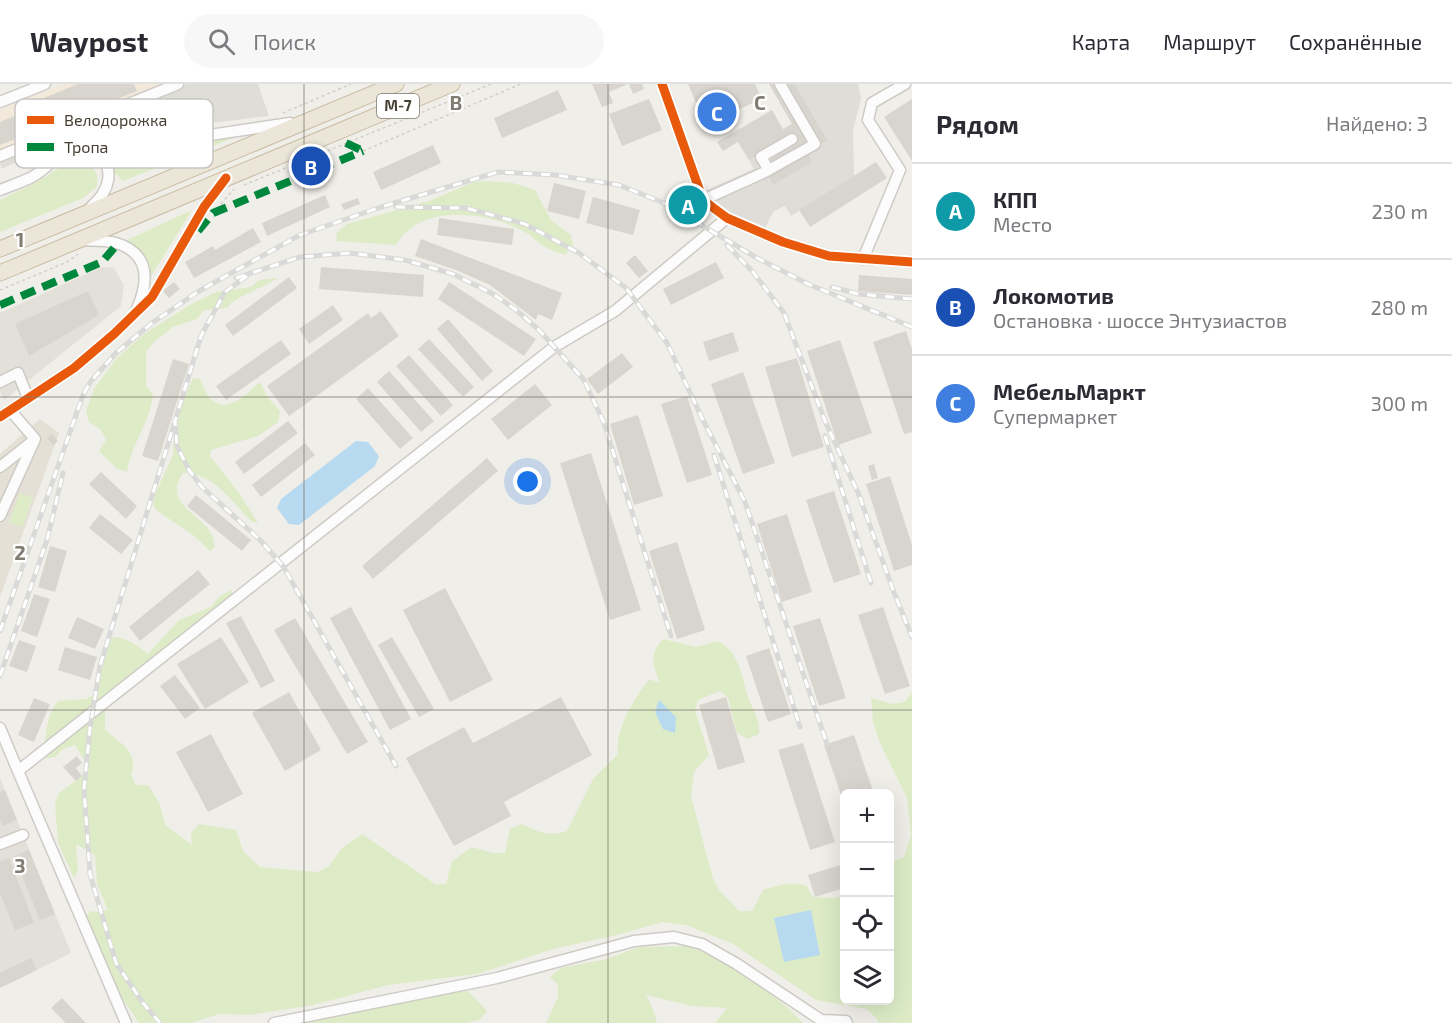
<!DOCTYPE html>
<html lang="ru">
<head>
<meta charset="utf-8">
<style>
  :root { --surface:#fff; --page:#f7f7f7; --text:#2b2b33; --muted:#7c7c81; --line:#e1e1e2; --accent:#827c73 }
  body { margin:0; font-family:"Exo 2",sans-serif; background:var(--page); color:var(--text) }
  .controls { position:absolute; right:18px; bottom:18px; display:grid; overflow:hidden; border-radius:9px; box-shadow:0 6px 24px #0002 }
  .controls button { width:54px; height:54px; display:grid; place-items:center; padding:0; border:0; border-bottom:2px solid var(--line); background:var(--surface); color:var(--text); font:30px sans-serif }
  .you { position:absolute; left:528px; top:398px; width:21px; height:21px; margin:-15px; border:4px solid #fff; border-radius:50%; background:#1a73e8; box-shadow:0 0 0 9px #1a73e833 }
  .badge { display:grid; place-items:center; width:39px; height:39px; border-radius:50%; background:var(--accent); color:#fff; font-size:20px; font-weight:700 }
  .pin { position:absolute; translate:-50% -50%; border:3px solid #fff; box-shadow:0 2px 6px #0006 }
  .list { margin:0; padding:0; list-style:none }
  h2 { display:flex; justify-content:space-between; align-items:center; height:78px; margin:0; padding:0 24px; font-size:26px }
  h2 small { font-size:20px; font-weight:400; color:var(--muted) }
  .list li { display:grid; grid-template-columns:39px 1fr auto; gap:18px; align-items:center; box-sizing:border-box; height:96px; padding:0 24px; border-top:2px solid var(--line) }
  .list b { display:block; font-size:22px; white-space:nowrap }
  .list p { margin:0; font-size:20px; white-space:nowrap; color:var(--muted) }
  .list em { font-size:20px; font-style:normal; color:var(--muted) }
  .icon { flex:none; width:33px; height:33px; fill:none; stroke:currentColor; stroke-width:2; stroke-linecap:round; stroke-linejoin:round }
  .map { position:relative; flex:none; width:912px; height:939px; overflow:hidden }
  header { display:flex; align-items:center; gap:36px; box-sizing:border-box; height:84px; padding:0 30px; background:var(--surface); border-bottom:2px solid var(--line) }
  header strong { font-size:28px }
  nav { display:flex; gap:33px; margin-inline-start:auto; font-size:21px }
  .search { width:420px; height:54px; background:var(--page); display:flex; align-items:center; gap:15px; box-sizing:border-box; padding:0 21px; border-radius:33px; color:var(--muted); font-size:22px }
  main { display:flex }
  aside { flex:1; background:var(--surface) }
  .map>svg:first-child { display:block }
  .residential { fill:#e4e0d5 }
  .commercial { fill:#f3e9da }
  .industrial { fill:#e3dfd9 }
  .green { fill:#ddecc7 }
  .parking { fill:#dfddd8 }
  .water { fill:#b7daf0 }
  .building { fill:#d8d5cf }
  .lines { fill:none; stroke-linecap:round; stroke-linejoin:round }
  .minor-casing { stroke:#cecbc6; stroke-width:13 }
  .highway-casing { stroke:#c8bba3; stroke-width:17 }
  .path { stroke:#d1cec9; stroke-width:1.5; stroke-dasharray:3 3; stroke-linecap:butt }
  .minor { stroke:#fdfcfc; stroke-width:10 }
  .highway { stroke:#ece6d8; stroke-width:15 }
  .rail-casing { stroke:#d9d9d8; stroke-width:5 }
  .rail { stroke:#fff; stroke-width:3; stroke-dasharray:9; stroke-linecap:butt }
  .quiet { stroke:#00873e; stroke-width:8; stroke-dasharray:15 8; stroke-linecap:butt }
  .cycleway-casing { stroke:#fff; stroke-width:13 }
  .cycleway { stroke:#e8590c; stroke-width:9 }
  .grid { fill:none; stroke:#827c73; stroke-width:1.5; stroke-opacity:0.55 }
  .labels { text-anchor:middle; stroke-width:4.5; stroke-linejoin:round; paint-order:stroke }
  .shield { fill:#fff; stroke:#7e7971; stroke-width:1.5 }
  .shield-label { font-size:15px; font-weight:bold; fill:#463f34 }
  .key { fill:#fff; stroke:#c8c5c2; stroke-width:1.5 }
  .key-label { font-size:16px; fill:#463f34 }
  .grid-label { font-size:20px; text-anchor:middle; font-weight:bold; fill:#827c73; stroke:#fff; stroke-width:4.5; stroke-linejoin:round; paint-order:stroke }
</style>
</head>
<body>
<header>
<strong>Waypost</strong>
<div class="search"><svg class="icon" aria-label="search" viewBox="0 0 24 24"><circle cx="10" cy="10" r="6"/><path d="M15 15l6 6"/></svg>Поиск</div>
<nav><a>Карта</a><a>Маршрут</a><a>Сохранённые</a></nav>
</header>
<main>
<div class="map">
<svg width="912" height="939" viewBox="0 0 912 939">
  <rect width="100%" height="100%" fill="#f0eee8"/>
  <path class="residential" d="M40,335L59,349L0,513V370Z"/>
  <path class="commercial" d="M63,0H165L0,67V26Z"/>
  <path class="industrial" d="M102,183L114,184L124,201L121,222L4,316L0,307V229Z
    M0,694L71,869L0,904Z"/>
  <path class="green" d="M236,53L123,97L113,87L108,70Z
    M81,77L91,81L97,91V103L83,114L0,148V116L35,99L68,79Z
    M487,97L513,99L535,106L551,136L571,151L573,162L565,171C558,168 550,166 544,162C537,158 532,152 525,148C489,128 420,118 396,161L336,157L337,148L347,140L429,117L474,98Z
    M192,126L151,192L139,168L125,157Z
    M279,194L235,216L227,224L204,226L197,235L173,243L153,259L146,268V302L153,311C150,338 131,361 127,388L116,384L99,367L106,356L100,345L89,338L86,327L94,305L116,275L144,250L193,219L216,208L251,203L259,196Z
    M193,294L200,295C203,302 207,312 213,317C229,330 248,308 260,298L268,314L280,327L278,338L258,352L211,366L210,372L239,409L258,439L251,437C232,417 213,389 183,389C161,421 205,431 213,453C214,456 214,460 215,463L210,467L193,451L156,426L153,421L155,410L173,371L175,337Z
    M20,409L33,413L22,443L9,438Z
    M231,506L235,517L105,623V646C121,660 139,667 131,691L136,701H148L160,720L165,741L192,761L191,749L199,740L236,746L243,767L260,783L318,788L329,782L342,764L362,750L435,800H446L452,777L472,763L493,769H505L510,745L522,740C538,748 549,753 567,747L593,695L618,670C614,646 635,614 649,595L660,599C653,580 648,572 663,555L696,563L718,557C742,570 741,595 750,618C755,630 760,636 759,650L747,655L737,649L728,614L720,607L698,616L695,627L709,671L694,688L691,712L713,795L719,806L739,827H752L763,806C778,801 791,797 807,802L813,813L835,814L844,811V916H890V779L904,773L911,751L907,714L880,659L873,638L871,614L893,620L905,618L912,608V939H878L877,935L867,925L816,916L733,860L686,841L663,838L616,851L553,865L477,890L388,901L313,921L250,931L219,930L191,939H139L120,911L87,833L89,827L97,828L108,826L97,800L95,771L76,760L78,787L74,794L58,759L55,720L59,709L82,692L87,681L75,661L63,665L55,673L43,675C46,654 45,633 58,617L86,615L96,610L110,553C126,552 136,561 148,570L179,536L211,523L219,513Z
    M687,862C731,876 771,906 803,939H715L727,924L692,922L646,911L653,925L657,939H546L558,913V901L550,893L561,884L607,875L639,863Z
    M468,907L487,927L480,936L465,939H304L422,912Z"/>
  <path class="parking" d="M187,0H258L269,32L80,55L76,44Z
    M795,0H858L861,15L853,46L854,92L791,132L785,122L774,127L762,149L727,134L700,109L754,85L749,76L756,72L773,101L807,69L828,57Z
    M55,52L59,60L1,85L0,76Z"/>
  <path class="water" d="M356,357L368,358L379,372L375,382L299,441L289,440L277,424L281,415Z
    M659,616L676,633L675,649L663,645L655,628Z
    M811,826L820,871L784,878L774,834Z"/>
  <path class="building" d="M78,0H134L137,7L0,61V38L24,28L22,23Z
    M592,0H628L609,8L613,19L602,23Z
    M629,0H642L644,5L633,10Z
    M688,0H755L762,15L705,40Z
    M769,0H775L809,58L769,81L765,75L790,52L749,76L738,58L723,67L717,58L772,26L783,45L792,40Z
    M785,0H795L828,57L820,61Z
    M558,6L567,26L502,54L494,34Z
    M649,15L662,46L622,62L609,30Z
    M912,15V77L884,33Z
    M433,61L441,79L381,106L373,88Z
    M807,69L812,78L773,101L768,92Z
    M876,78L887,94L810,143L799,126Z
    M554,99L586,107L579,135L547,127Z
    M325,111L330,123L267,152L262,139Z
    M593,113L640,126L633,151L586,139Z
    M677,113L684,117L692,114L697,125L694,129L674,117Z
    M358,114L360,120L344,126L341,120Z
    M439,134L514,145L512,161L437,151Z
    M253,144L261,158L194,194L185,178L213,162L215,166Z
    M421,155L562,209L552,236L538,230L536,236L490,201L456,186L415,172Z
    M635,171L648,187L639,194L626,179Z
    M716,178L724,194L671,221L663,205Z
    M321,183L424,191L423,213L319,205Z
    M859,191L912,195V211L858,207Z
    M289,193L297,204L233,252L225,241Z
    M174,198L180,205L169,214L163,207Z
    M449,198L536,255L524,272L438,215Z
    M88,207L99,231L29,272L15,240Z
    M333,221L343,236L309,260L299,245Z
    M381,227L399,252L289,332L267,302L368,229L371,234Z
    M448,235L493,287L482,297L437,245Z
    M906,247L912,265V348L904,350L873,258Z
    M733,248L739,267L709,277L703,258Z
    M429,255L474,303L463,313L418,265Z
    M281,256L291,270L226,316L216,302Z
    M840,256L872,349L838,361L807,267Z
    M622,269L633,283L598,310L587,295Z
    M409,271L453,321L441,332L396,282Z
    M797,274L824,363L792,373L765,283Z
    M173,275L189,280L158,377L142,372Z
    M389,287L434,337L421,348L377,298Z
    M743,288L775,379L743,390L711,300Z
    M535,300L552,321L508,356L491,335Z
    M368,304L413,354L400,365L356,315Z
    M687,312L712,391L687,399L661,320Z
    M638,331L663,412L634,421L610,340Z
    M288,337L298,349L244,390L235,378Z
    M52,350L58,357L53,361L47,354Z
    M305,359L315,371L261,413L252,401Z
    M591,369L641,526L610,536L560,379Z
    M487,374L498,387L373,495L362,482Z
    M874,380L878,394L872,396L868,382Z
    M101,388L137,422L126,435L89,400Z
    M890,392L912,461V481L894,487L866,400Z
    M834,407L861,490L834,499L806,416Z
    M196,411L251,456L242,467L187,422Z
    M100,430L133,456L121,470L89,444Z
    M787,430L812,508L782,518L757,440Z
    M677,458L705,546L677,555L649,467Z
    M50,462L67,467L55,508L38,503Z
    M198,486L210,500L140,557L129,543Z
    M445,504L493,596L450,618L403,526Z
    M34,510L50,515L37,553L21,547Z
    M351,523L411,635L390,646L330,534Z
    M883,523L910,602L885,610L858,531Z
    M241,532L275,597L261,604L226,539Z
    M77,533L104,545L95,565L68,554Z
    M295,534L368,658L347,670L274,546Z
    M820,534L846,614L819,622L793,542Z
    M221,553L249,598L205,625L177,580Z
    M392,553L434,625L419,633L378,561Z
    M19,556L36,562L27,588L9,582Z
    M65,563L97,573L90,596L58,586Z
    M769,564L791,630L768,638L746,572Z
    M175,591L200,624L185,635L160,602Z
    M289,608L321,666L285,687L252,629Z
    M561,613L592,671L504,718L511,732L454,762L406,674L464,643L473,659Z
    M726,613L745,678L718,686L699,621Z
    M34,614L50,620L34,658L18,651Z
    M211,650L243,710L208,728L176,668Z
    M854,651L874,710H844V720L824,661Z
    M803,659L835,758L810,766L778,666Z
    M77,672L82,679L76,684L82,692L76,697L63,683Z
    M5,706L17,736L3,742L0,735V708Z
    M29,766L55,830L40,836L14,772Z
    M9,774L34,839L15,846L0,809V778Z
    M844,780V804L815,813L808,791Z
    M31,874L37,886L0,904V889Z
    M62,914L86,939H66L51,924Z"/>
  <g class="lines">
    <defs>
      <path id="minor" d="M662,0L703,116L727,134L783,158L829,172L912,178
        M0,18L45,0
        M0,72L178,0
        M769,86L761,73L792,55
        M0,106C10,102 22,98 32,93C61,76 55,60 96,68L290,39
        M703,116L765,88L815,60L780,0
        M91,123C109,108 117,84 96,68
        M82,156C93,157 105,156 116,159C150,169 149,197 137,225
        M863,175L900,86L868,36L872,19L905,0
        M0,298L18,289L28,314
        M10,326L35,355
        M0,333L74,284L114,250L152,213L204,123L224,97
        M0,383L33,357
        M0,432L35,355
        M0,644L18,687
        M0,760L23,751
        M126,939L18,687L554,263L615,227L727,134
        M274,939L497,894L634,857L674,853L702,860L737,880L821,936L846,937L847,939"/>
      <path id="highway" d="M0,165L396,0
        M0,189L452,0"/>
    </defs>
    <use href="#minor" class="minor-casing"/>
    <use href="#highway" class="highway-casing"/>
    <path class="path" d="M283,29L351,0
      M363,67L521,0
      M31,81L39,75
      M244,101L491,0
      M213,129L234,105
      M0,206L67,178L78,170"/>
    <use href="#minor" class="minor"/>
    <use href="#highway" class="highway"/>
    <defs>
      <path id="rail" d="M396,123L466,124L525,140L579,169L626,204L667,259L702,334L745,418L827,660
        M727,161L753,188L784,229L825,337L859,411L893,506L912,553
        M247,192L225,208L201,252L175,337L177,362L189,386L202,403L260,456L283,482L396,682
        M236,194L300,173L350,169L405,176L453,190L493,210L516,226L538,245L584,296L604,339L671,552
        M832,203L858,210L912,215
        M825,352L871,499
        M714,371L800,643
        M0,547L83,311L91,297L116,269L152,239L199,207L300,151L381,123L498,88L555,91L619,101L664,119L757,174L808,200L912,243
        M0,592L47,456L63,389
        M160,939L143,919L116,879L90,790L84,705L90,644L100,582L175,337"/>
    </defs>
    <use href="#rail" class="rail-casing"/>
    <use href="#rail" class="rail"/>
    <path class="quiet" d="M346,59L363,67
      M198,147L213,129L363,67
      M0,221L102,178L114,164"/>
    <defs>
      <path id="cycleway" d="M662,0L703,116L727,134L783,158L829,172L912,178
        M0,333L74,284L114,250L152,213L204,123L226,94"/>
    </defs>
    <use href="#cycleway" class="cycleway-casing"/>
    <use href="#cycleway" class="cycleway"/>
  </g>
  <path class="grid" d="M304,0V939M608,0V939M0,313H912M0,626H912"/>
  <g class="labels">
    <rect class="shield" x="377" y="10" width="42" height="24" rx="4.5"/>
    <g class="shield-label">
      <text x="398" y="27">М-7</text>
    </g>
  </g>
  <rect x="15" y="15" width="198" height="69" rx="9" class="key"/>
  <rect x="27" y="32" width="27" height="8" fill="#e8590c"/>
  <rect x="27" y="59" width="27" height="8" fill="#00873e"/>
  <g class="key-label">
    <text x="64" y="42">Велодорожка</text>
    <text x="64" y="69">Тропа</text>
  </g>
  <g class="grid-label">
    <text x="456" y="26">B</text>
    <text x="760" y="26">C</text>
    <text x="20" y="163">1</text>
    <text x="20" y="476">2</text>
    <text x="20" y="789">3</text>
  </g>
</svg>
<div class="controls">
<button>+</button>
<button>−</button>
<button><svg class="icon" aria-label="locate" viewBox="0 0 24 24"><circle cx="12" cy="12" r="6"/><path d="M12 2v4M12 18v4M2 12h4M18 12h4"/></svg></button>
<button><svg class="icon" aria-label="layers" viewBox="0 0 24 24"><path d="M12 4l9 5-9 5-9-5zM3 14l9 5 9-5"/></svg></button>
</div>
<div class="you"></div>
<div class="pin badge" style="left:688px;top:121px;background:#0f9aa8">A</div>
<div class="pin badge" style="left:311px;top:82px;background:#1a4fb4">B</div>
<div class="pin badge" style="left:717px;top:28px;background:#3f7fe0">C</div>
</div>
<aside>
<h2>Рядом<small>Найдено: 3</small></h2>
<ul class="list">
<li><span class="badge" style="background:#0f9aa8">A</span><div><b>КПП</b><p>Место</p></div><em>230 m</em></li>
<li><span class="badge" style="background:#1a4fb4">B</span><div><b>Локомотив</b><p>Остановка · шоссе Энтузиастов</p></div><em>280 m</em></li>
<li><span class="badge" style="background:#3f7fe0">C</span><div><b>МебельМаркт</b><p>Супермаркет</p></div><em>300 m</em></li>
</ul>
</aside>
</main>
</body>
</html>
